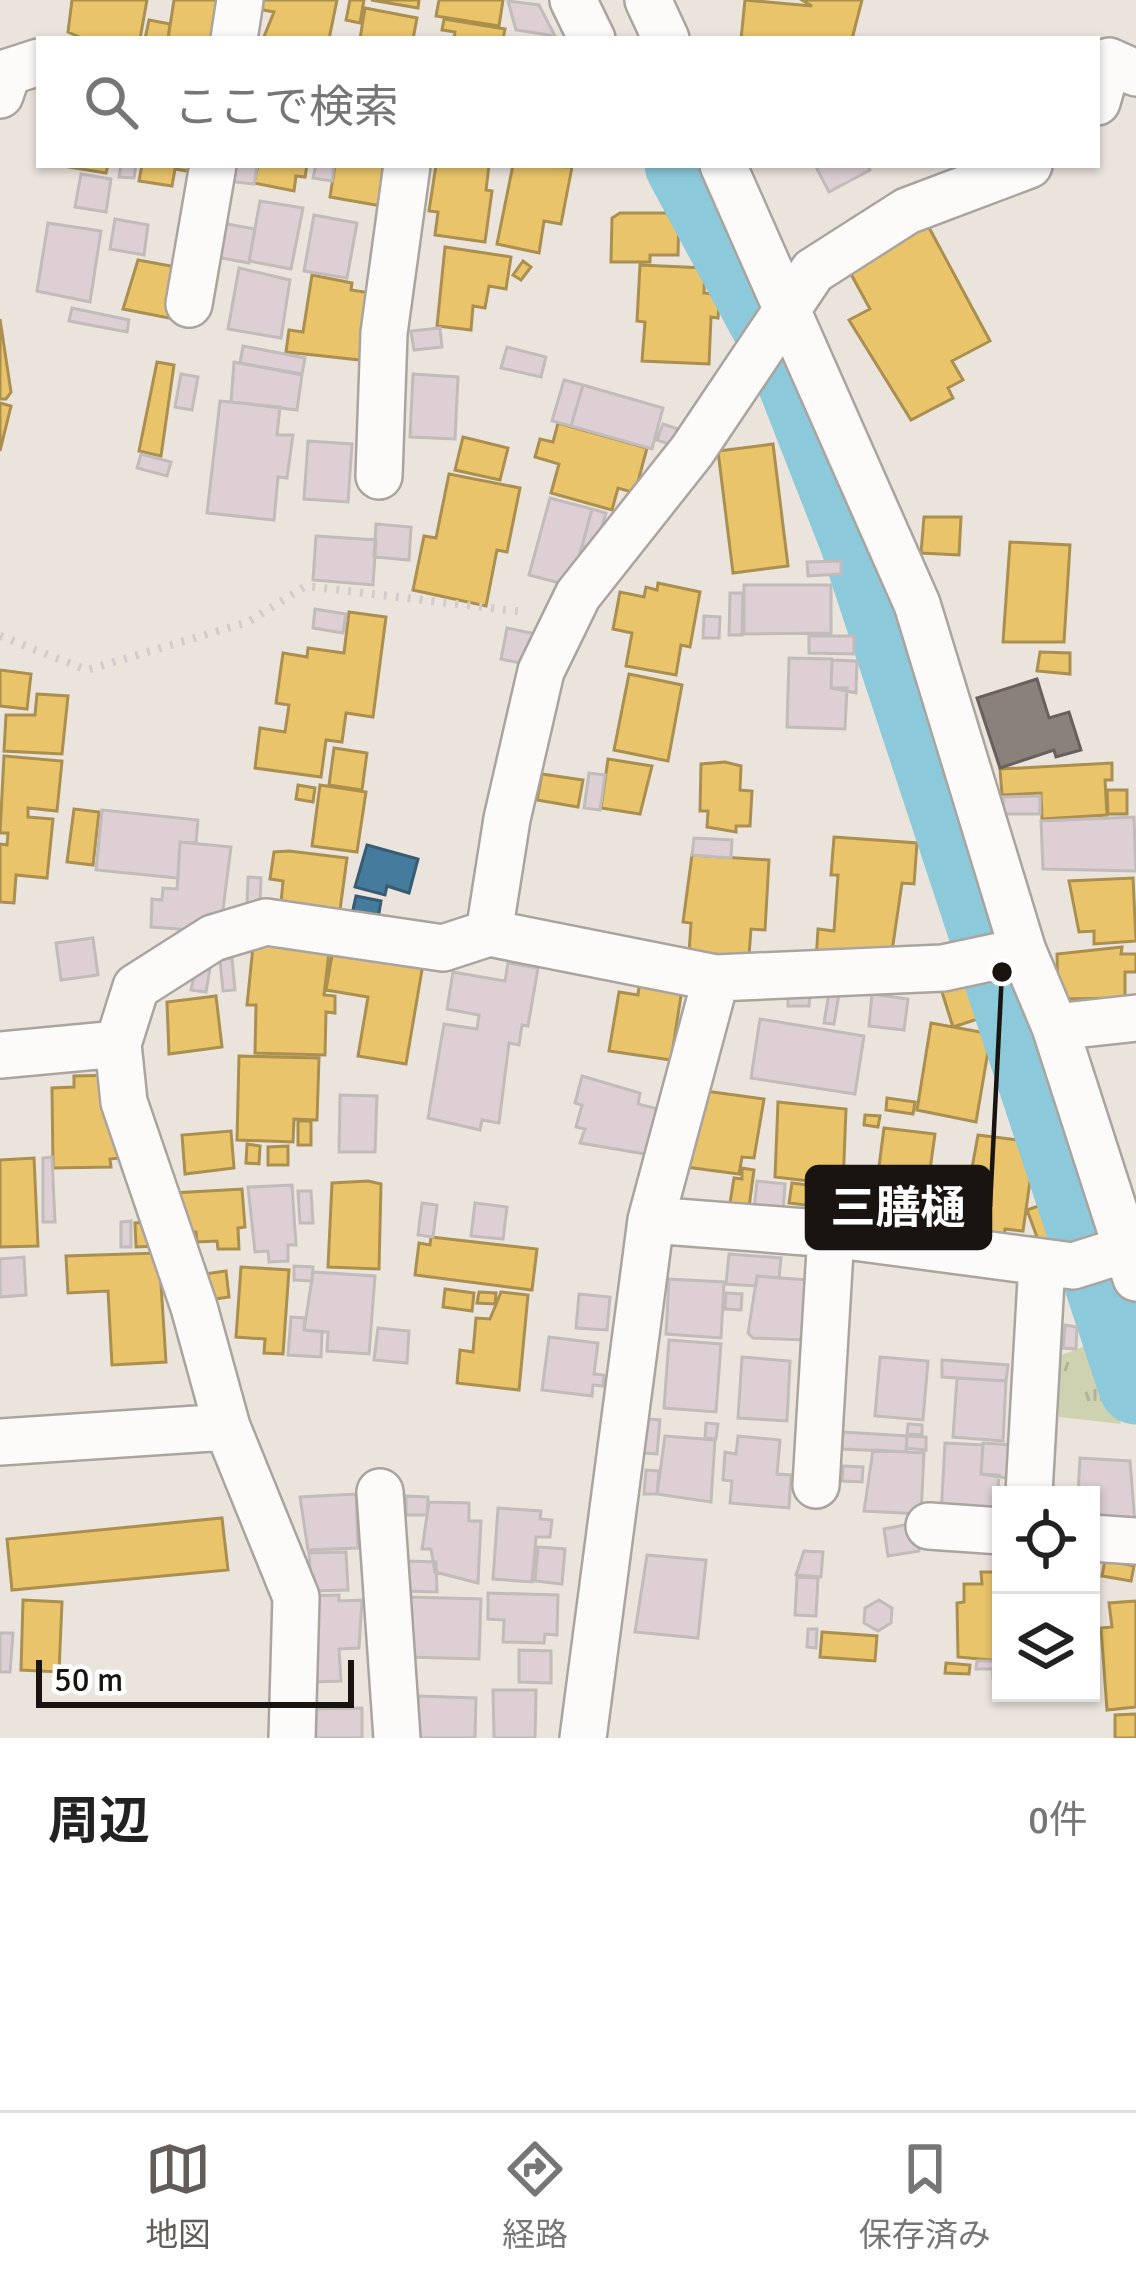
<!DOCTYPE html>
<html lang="ja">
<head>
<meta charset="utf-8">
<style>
  :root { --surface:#fff; --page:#f6f6f6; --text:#222; --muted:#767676; --line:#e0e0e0; --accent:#625d58 }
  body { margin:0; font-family:Signika,"Noto Sans JP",sans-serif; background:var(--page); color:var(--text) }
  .controls { position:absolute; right:36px; bottom:36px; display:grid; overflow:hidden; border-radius:0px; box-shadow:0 3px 9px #0004 }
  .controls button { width:108px; height:108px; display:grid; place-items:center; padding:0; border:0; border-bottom:3px solid var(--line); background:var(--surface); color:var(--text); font:60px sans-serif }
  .scale { position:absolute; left:36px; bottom:30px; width:318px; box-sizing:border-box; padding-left:12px; border:6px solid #191410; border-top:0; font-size:33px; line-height:42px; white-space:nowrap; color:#191410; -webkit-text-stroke:9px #fff; paint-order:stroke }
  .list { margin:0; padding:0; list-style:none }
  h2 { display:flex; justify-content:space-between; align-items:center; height:156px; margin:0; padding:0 48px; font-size:51px }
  h2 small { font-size:39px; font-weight:400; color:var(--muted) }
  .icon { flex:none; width:66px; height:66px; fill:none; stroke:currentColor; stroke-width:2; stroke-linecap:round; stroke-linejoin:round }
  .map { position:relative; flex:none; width:1136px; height:1738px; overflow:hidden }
  .search { position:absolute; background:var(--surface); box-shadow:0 3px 9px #0004; left:36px; right:36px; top:36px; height:132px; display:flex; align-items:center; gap:30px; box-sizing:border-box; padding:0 42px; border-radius:0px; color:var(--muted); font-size:45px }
  .sheet { height:372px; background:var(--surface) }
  nav { display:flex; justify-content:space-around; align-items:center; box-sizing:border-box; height:168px; border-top:3px solid var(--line); background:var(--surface); font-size:33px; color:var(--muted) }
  nav a { display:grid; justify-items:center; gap:6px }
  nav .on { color:var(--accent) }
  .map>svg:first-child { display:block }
  .park { fill:url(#park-tufts) }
  .homes { fill:#e9c46a; stroke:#ab8f4f; stroke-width:3 }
  .public { fill:#457b9d; stroke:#385c73; stroke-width:3 }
  .industry { fill:#8a817c; stroke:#68605c; stroke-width:3 }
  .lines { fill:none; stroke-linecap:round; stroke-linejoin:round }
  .river { stroke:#8cc9da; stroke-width:75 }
  .building { fill:#ddcfd4; stroke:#c1bbba; stroke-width:3 }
  .street-casing { stroke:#aaa49f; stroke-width:50 }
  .path { stroke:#d0cdcb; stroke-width:8; stroke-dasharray:3 9; stroke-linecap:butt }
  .street { stroke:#fcfbfa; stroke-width:45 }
  .leader { fill:none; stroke:#191410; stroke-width:4.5 }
  .callout-dot { fill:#191410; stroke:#fff; stroke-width:4.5 }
  .callout { fill:#191410; stroke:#191410; stroke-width:4.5 }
  .callout-label { font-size:45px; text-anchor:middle; font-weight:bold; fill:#fff }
</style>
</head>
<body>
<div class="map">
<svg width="1136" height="1738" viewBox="0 0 1136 1738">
  <defs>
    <pattern id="park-tufts" width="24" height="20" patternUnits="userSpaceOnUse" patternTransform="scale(3)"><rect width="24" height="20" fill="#cfd2b1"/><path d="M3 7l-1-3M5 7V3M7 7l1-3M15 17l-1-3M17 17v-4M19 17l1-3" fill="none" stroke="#b1b397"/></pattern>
  </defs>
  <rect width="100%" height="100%" fill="#ebe4dd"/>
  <path class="park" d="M1093,1343L1121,1424L1059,1417V1356Z"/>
  <path class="homes" d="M72,0H147L140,39H84L68,32Z
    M174,0H225L218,39H168Z
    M260,0H337L329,39H263L274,12L258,9Z
    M350,0H364L360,23L346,20Z
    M371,0H419L418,8Z
    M439,0H503L499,26L436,16Z
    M745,0L812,6L802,0H862L852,39H741Z
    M365,8L417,18L413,39H360Z
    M444,19L505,29L503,39H454L455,32L442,30Z
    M149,20L170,24L168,39H145Z
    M57,165H108L106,173Z
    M142,165H200L199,173L175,169L172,186L139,181Z
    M258,165H307L305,177L296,176L294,191L254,183Z
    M335,165H394L387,207L330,197Z
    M436,165H489L486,190L492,191L485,242L435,235L438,212L429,211Z
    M513,165L572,167L561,224L544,221L539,253L497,244Z
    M620,213H679L678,255H650V262H611L612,218Z
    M926,222L990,341L952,361L963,380L948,388L953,398L911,420L849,320L870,309L846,265Z
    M445,247L511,257L506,289L489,286L485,308L473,306L471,330L437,326Z
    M138,260L176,267L174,319L123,309Z
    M523,261L531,267L521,280L513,275Z
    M640,265L705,268L704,293L720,295L718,318L711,317L709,364L642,361L645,322L637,321Z
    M312,275L352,283L351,290L371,293L360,360L286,352L289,330L303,332Z
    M0,319L11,392L6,399H0Z
    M157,362L174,365L161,456L139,451Z
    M0,403L11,406L0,451Z
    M558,423L647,448L635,493L618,488L612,510L551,493L559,464L535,457L540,439L553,442Z
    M463,437L508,448L500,480L455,470Z
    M773,444L788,566L733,573L718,451Z
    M449,474L520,488L507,552L497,550L486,606L413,590L424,536L436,538Z
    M924,517H961L959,555L921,553Z
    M1010,542L1070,545L1064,642H1003Z
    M658,583L700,592L690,647L681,645L676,675L626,666L632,633L613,629L620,592L644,597L646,587L657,590Z
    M349,612L386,617L373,717L346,713L342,742L326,740L321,777L255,768L260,728L285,732L289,705L276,703L283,653L307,657L308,648L344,653Z
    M1040,652L1070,653V674L1037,671Z
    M0,670L31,674L27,709L0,706Z
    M629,674L682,685L668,761L614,750Z
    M37,694L68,696L62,754L4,751L6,715H35Z
    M334,748L367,753L362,790L329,785Z
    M4,756L62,761L57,811L28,808V817L53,819L47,878L16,875L14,903L0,902V844L7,845L8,833H0Z
    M608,759L652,766L640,814L601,808Z
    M725,762L741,766L740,790L752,791L750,826H736V832L707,827L708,811H700L701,764Z
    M1112,763V780H1105L1107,815L1042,819L1041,793L1002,795L1000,769Z
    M542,774L583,780L578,807L537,800Z
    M298,785L315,788L313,802L296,799Z
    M320,785L366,792L357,852L312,846Z
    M1107,790H1127V814H1108Z
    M74,809L99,812L93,865L67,862Z
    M834,837L917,843L914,884L902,883L890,965L816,961L818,929L834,931L838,875H831Z
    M289,851L347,858L340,910L281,903L283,881L270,879L274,852Z
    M692,855L769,860L765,930L751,929L749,956L689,953L691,923L683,922Z
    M1133,878L1136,941L1094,944V931L1079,932L1069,881Z
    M254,937L330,944L324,995L335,996V1013L326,1012L325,1055L255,1053L256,1005H247Z
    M334,944L423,964L406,1064L358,1056L368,997L326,990Z
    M1122,947L1121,954H1136V972H1125V998L1058,999L1057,954Z
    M981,977L993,1014L953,1027L941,989Z
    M640,979L682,989L671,1060L609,1051L619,992L638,995Z
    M216,996L222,1047L169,1054L167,1002Z
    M931,1023L991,1034L976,1122L917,1110Z
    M239,1056L319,1058L317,1120L294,1119L293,1142L237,1140Z
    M1006,1061L1012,1077L1000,1080L995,1064Z
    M118,1075L120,1158L110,1159L111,1167L53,1168L52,1088L74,1087V1076Z
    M698,1090L764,1099L754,1158L742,1157L739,1174L678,1166Z
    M887,1098L915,1102L913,1114L886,1110Z
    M778,1102L846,1109L843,1185L775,1177Z
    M865,1115L880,1116L878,1127L864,1125Z
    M298,1121H311V1145H298Z
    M884,1128L935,1134L925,1205L875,1197Z
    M231,1131L234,1168L185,1174L182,1135Z
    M978,1135L1035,1142L1033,1154L1041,1155L1038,1175L1031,1174L1023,1231L1005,1229L1004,1241L940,1233L943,1209L964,1212Z
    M247,1144L260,1146L259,1164L246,1163Z
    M288,1146V1165H268V1147Z
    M34,1158L38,1246L0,1247V1160Z
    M742,1168L754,1170L749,1207L730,1203L734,1178L742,1179Z
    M368,1181L381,1184L379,1269L328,1267L332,1183Z
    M792,1183L841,1189L839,1209L789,1203Z
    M242,1189L245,1227L238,1228L239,1249H218L217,1241L197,1242L196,1232L177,1233L173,1193Z
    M1050,1202L1062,1240L1040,1247L1015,1237H1037L1027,1210Z
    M148,1222L158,1246L136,1247L135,1223Z
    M431,1237L537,1249L532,1290L415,1275L419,1243L430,1245Z
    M159,1253L166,1362L112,1365L108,1291L68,1293L66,1256Z
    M241,1267L289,1270L283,1354L264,1353L265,1339L236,1337Z
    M226,1271L229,1297L201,1301L198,1275Z
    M445,1289L474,1293L472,1311L443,1307Z
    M479,1292L496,1293L495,1304L477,1303Z
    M501,1292L528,1295L519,1390L457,1383L460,1350L473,1352L476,1318L490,1319Z
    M222,1518L228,1570L12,1590L7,1539Z
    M1105,1560L1134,1566L1131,1581L1102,1576Z
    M981,1572H1001V1661L958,1657L957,1603L964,1602V1584H982Z
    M23,1600L62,1602L59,1672L21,1670Z
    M1136,1601V1707L1107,1710L1101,1628L1112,1627L1109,1603Z
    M822,1632L877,1636L875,1661L820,1657Z
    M946,1663L970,1665L969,1674L945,1673Z
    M1136,1714V1738H1115V1715Z"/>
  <path class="public" d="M367,845L418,859L409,893L387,886L385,895L355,887Z
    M356,896L381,901L378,919L352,914Z"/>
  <path class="industry" d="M1037,679L1049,718L1069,712L1081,750L1056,757L1054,750L1000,768L977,698Z"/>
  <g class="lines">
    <path class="river" d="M682,165L783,352L857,541L1136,1387"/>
  </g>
  <path class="building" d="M508,1L539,5L555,36L516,30Z
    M121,165H136L134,178L119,177Z
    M231,165L257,167L254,184L228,181Z
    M316,165H334L332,181L313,178Z
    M815,165H867L870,170L829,192Z
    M81,174L111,179L106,212L75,207Z
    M260,201L303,208L291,269L249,261Z
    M314,215L357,223L347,278L304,271Z
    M115,219L148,225L144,255L110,249Z
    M48,223L101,231L90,302L37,291Z
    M222,223L255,229L249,263L216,257Z
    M239,268L290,280L281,338L228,329Z
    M72,308L129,320L127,332L69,321Z
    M440,328L442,347L414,350L411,331Z
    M243,346L305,358L302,374L240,363Z
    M507,347L546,357L541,377L501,368Z
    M234,362L302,375L297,410L231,402Z
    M181,374L198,377L192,410L175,407Z
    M413,374L458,377L455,439L410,437Z
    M564,380L583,385L571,426L552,421Z
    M583,385L663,408L652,449L571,426Z
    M220,401L280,407L277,435H293L287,478L278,477L274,520L207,513Z
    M663,424L678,429L672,445L657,440Z
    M308,441L352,444L348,502L304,499Z
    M141,454L171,462L167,476L137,468Z
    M550,498L592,509L571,586L529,575Z
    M592,509L606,513L595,550L582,546Z
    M376,524L411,527L409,560L374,557Z
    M316,536L376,540L373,585L313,580Z
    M841,561V574L808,576L807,562Z
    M744,585H831V633L744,634Z
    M730,593H743L742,635H729Z
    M315,609L346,614L343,633L313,628Z
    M704,616L720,617L719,638H703Z
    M507,628L536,634L530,665L501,659Z
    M809,636H854V654L809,653Z
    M789,658L832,659L831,688H847L845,729L787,727Z
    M832,660L857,661L856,693L831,688Z
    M589,773L605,775L600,810L584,808Z
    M1040,796V814H1004L1003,797Z
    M102,810L198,820L196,843L180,842L178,878L96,870Z
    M1134,817L1136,871L1043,869L1041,821Z
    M694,838L732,840L731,858L692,855Z
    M180,842L231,847L221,925L207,931L151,927L152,899L162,900L163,888L177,889Z
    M248,877L261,878L260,904H247Z
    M93,938L98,975L61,980L56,943Z
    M232,958L235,990L223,991L220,960Z
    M508,963L538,968L528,1026L522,1025L519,1045L509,1043L499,1123L482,1120L480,1130L428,1118L444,1024L477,1029L479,1015L447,1009L453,972L505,981Z
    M196,966L210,968L206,992L191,990Z
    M788,993L810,994L809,1006H788Z
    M829,993L839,994L834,1024L824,1023Z
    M872,994L908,999L904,1030L869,1026Z
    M760,1019L864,1036L855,1094L751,1078Z
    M582,1076L640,1093L638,1104L658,1109L645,1154L580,1143L585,1129L576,1127L582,1105L575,1103Z
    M340,1095L377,1096L375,1152H339Z
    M52,1157L55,1222H43V1158Z
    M757,1181L785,1184L783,1212L754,1210Z
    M292,1185L296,1245H288V1261L269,1262L268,1251L255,1252L248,1187Z
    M298,1191H311L313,1223H300Z
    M422,1203L437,1205L433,1237L418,1235Z
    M475,1203L507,1207L503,1239L471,1236Z
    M131,1221V1247H121V1222Z
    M729,1254L781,1258L779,1278L757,1276L756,1286L726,1284Z
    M24,1257L26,1295L0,1297V1259Z
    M294,1266L313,1267L312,1281L294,1280Z
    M313,1272L375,1276L369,1354L327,1351L328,1332L304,1330Z
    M757,1276L807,1280L803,1340L753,1338L748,1333Z
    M669,1279L724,1282L721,1338L666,1334Z
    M726,1293L742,1294L741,1310L725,1309Z
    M579,1294L610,1297L607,1330L576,1328Z
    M291,1317L305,1318L304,1330L322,1332L321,1357L288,1355Z
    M1065,1325L1077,1327L1076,1349L1063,1348Z
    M378,1328L409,1331L407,1363L374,1360Z
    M549,1337L598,1343L594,1374L604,1375L603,1386L593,1385L592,1396L542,1390Z
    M669,1340L721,1344L716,1412L664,1408Z
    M742,1357L790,1361L787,1421L738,1418Z
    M880,1357L928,1361L923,1420L875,1416Z
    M942,1360L1008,1365L1006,1381L942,1377Z
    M957,1378L1006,1381L1003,1441L953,1437Z
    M632,1418L660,1420L657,1454L629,1452Z
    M706,1423L718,1424L716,1439L705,1438Z
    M908,1424L922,1425V1435L907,1434Z
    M843,1432L907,1436L906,1452L842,1449Z
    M665,1436L715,1440L711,1502L657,1494Z
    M738,1436L780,1440L777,1474L791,1475L789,1508L730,1503L732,1481L723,1480L725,1452L736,1454Z
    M907,1436L926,1437V1450L906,1448Z
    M945,1443L983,1445L981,1474L999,1475L996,1519L941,1516Z
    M983,1443L1014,1445L1012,1479L981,1474Z
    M873,1450L924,1453L921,1514L864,1511Z
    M1080,1458L1130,1461L1135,1524H1091V1495H1078Z
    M843,1466L863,1467L862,1482L842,1481Z
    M646,1470L659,1471L657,1494H644Z
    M356,1494L358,1548L308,1550L300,1497Z
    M406,1496L428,1497L427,1515H406Z
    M429,1502L469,1503V1521H481L478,1583L435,1572L431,1549H422Z
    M498,1508L541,1511L540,1519L552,1520L550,1537H536L532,1582L493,1579Z
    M915,1523L919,1551L888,1556L884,1529Z
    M538,1547L565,1549L562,1584L535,1581Z
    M804,1551L823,1552L821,1577L796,1575Z
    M346,1552L348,1590L311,1591L309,1553Z
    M647,1555L706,1560L698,1638L635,1632Z
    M406,1561L436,1562L437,1592L405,1591Z
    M797,1577L818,1578L816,1616L795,1615Z
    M488,1593L558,1595L557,1635L545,1634L544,1643L503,1642L504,1620L488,1619Z
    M339,1595V1601L362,1600L359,1648L339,1649L341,1681L312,1682L308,1596Z
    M409,1597L481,1599L479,1659L407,1657Z
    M879,1600L892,1608L891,1623L878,1631L864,1623L865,1608Z
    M808,1629H817L816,1648L807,1647Z
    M0,1633H13L10,1672H0Z
    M519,1650L551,1651V1683L519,1682Z
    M977,1661H1001V1678H993V1669H976Z
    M493,1690H536L535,1738H494Z
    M418,1696L476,1698L475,1738H416Z
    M362,1708V1738H308L307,1709Z"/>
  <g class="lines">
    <defs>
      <path id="street" d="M573,0L592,39
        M648,0L666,39
        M234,39L240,0
        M0,95L8,72L39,62
        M1097,102L1109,61L1136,73
        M723,165L917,604L1023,951L1055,1027L1136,1278
        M189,304L213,165
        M379,476L384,333L407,165
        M489,933L716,978L943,968L1023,951
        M1055,1027L1136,1018
        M118,1044L124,1102L194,1307L227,1427L296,1597L292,1738
        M0,1055L118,1044L136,987L213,938L266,922L443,948L489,933L507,819L541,671L578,595L692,451L813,271L907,211L1029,165
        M651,1220L831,1234L1073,1266L1127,1249
        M0,1442L227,1427
        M816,1485L831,1234
        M380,1492L397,1738
        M1029,1493L1042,1262
        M929,1526L1001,1531
        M1091,1538L1136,1541
        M583,1738L651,1220L716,978"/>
    </defs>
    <use href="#street" class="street-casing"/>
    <path class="path" d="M0,636L87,670L248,622L306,586L524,612"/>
    <use href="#street" class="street"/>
  </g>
  <path class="leader" d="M1002 972L990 1207"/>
  <circle class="callout-dot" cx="1002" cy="972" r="12"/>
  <rect class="callout" x="807" y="1167" width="183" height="81" rx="12"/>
  <g class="callout-label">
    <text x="898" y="1223">三膳樋</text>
  </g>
</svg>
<div class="controls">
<button><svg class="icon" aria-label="locate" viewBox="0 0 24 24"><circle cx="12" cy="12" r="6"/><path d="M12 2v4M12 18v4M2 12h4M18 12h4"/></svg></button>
<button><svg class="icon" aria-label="layers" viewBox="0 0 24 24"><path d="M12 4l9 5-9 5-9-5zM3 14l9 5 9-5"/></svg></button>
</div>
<div class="scale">50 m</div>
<div class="search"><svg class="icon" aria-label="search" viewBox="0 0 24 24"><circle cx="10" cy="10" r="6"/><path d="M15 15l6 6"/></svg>ここで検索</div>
</div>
<section class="sheet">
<h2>周辺<small>0件</small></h2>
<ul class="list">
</ul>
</section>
<nav>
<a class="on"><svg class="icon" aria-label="map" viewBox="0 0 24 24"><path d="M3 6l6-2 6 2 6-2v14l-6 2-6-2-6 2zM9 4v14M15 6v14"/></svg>地図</a>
<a><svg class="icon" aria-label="directions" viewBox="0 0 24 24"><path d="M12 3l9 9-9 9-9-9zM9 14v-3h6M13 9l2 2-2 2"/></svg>経路</a>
<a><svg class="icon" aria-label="saved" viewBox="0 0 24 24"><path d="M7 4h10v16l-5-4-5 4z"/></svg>保存済み</a>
</nav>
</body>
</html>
